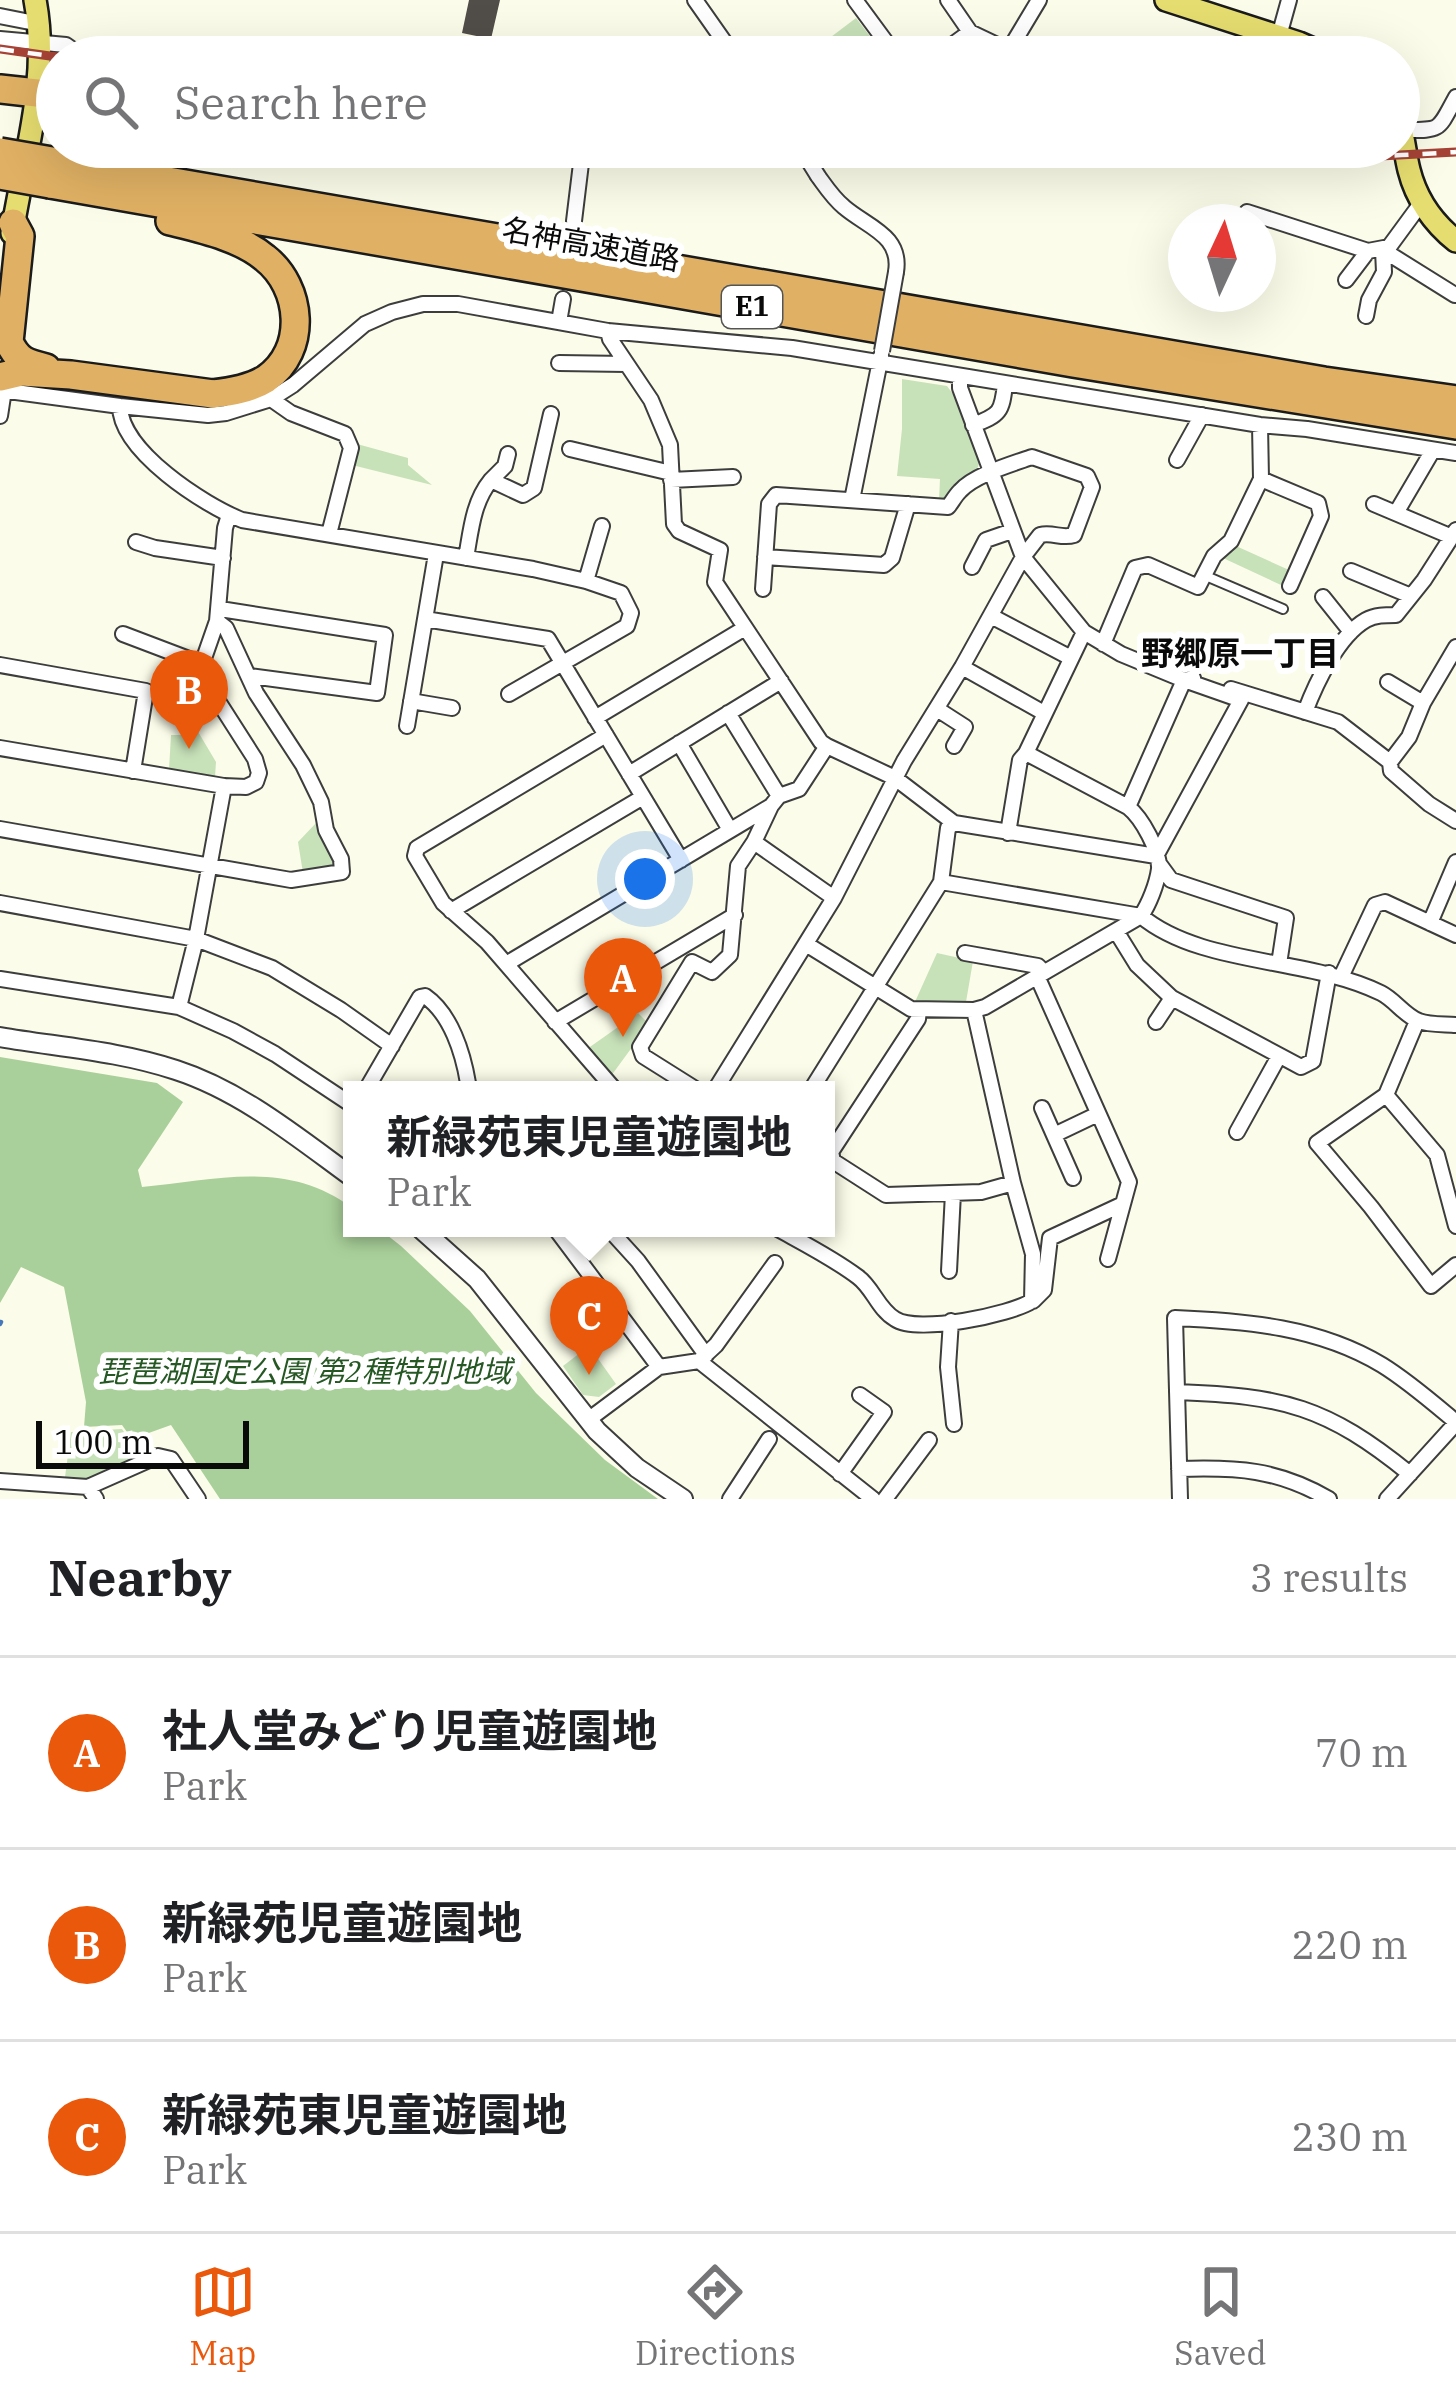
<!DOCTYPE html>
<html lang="en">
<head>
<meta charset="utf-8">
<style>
  :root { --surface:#fff; --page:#f2f2f2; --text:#202124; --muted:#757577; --line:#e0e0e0; --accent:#ea580c }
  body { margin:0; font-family:"IBM Plex Serif","Noto Sans JP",serif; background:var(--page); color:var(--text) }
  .compass { position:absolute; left:1168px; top:204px; width:108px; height:108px; border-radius:50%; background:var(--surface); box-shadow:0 12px 48px #0002; rotate:4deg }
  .scale { position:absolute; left:36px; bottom:30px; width:213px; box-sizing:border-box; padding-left:12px; border:6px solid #0a0a0a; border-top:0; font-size:33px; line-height:42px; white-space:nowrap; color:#0a0a0a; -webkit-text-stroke:9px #fff; paint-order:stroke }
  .you { position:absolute; left:645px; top:879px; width:42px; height:42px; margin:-30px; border:9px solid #fff; border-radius:50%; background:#1a73e8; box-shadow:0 0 0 18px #1a73e833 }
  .badge { display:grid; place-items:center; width:78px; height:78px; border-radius:50%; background:var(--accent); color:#fff; font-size:39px; font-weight:700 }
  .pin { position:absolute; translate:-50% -99px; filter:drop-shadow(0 3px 6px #0008) }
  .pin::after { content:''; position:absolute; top:63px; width:42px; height:36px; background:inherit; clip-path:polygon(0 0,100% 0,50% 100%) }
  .popup { position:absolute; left:343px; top:1081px; width:492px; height:156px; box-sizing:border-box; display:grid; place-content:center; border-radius:0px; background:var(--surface); filter:drop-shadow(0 3px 9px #0005); font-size:39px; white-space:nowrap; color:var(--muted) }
  .popup b { font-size:45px; color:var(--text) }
  .popup::after { content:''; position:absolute; left:50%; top:100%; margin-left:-24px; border:24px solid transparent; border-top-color:var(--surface) }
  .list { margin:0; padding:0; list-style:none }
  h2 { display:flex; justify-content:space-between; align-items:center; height:156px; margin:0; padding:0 48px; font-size:51px }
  h2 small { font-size:39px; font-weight:400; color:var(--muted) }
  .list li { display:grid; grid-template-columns:78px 1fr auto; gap:36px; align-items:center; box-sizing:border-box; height:192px; padding:0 48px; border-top:3px solid var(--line) }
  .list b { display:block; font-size:45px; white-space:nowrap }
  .list p { margin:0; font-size:39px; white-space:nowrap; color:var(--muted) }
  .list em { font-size:39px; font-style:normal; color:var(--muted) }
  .icon { flex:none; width:66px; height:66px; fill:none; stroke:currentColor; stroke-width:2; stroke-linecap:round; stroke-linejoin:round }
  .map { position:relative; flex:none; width:1456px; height:1499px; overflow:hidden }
  .search { position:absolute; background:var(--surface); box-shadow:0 12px 48px #0002; left:36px; right:36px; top:36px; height:132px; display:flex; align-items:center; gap:30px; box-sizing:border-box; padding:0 42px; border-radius:66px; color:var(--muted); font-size:45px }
  .sheet { height:732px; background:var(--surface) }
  nav { display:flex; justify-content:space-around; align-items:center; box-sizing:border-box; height:168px; border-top:3px solid var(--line); background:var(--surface); font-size:33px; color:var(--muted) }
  nav a { display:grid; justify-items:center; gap:6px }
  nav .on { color:var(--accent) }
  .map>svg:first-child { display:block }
  .green { fill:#c7e1b9 }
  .forest { fill:#a9d09a }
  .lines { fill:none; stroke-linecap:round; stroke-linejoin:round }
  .stream { stroke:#4678ba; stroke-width:4.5 }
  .building { fill:#514d48 }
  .service-casing { stroke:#3d3d3d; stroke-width:12 }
  .minor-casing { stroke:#3d3d3d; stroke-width:18 }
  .tertiary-casing { stroke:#3d3d3d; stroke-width:22 }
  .primary-casing { stroke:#1b1b1b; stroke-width:26 }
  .motorway-casing { stroke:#1b1b1b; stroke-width:32 }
  .service { stroke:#fff; stroke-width:8 }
  .minor { stroke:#fff; stroke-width:14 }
  .tertiary { stroke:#fff; stroke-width:18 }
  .primary { stroke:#e6dd70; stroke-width:21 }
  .motorway { stroke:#e0b164; stroke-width:27 }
  .rail-casing { stroke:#a64336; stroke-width:9 }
  .rail { stroke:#fff; stroke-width:4.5; stroke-dasharray:14; stroke-linecap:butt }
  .minor-bridge-casing { stroke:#3d3d3d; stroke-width:18; stroke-linecap:butt }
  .motorway-bridge-casing { stroke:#1b1b1b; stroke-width:32; stroke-linecap:butt }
  .minor-bridge { stroke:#fff; stroke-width:14 }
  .motorway-bridge { stroke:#e0b164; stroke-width:27 }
  .labels { text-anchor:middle; stroke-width:12; stroke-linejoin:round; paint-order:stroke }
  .shield { fill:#fff; stroke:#545454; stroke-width:3 }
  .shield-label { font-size:27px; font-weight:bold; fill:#0a0a0a }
  .street-label { font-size:30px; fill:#0a0a0a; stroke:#fff }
  .park-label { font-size:30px; font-style:italic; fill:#265824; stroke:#fff }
  .neighbourhood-label { font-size:33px; font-weight:bold; fill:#0a0a0a; stroke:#fff }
</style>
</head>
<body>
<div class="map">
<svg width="1456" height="1499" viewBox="0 0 1456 1499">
  <rect width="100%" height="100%" fill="#fcfcea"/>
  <path class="green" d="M856,18L886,57H827L819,46Z
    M902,379L947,386L956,398L981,458L976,472C970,475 962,477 957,481C949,489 951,496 939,500L940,479L897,476L902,429Z
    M357,444L408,458V465L432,485L352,465Z
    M1236,546L1289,570L1281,585L1223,558Z
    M178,698L216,762L215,777L169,770L171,735H187L172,703Z
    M317,822L337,867L303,873L298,842Z
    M937,953L973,961L966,1002L914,1004Z
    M638,1013L649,1024L611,1076L587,1049Z
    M589,1346L616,1384L599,1397L583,1395L563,1366Z
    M122,1429L139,1455L92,1479L65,1477L71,1432Z"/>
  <path class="forest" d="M0,1057L157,1083L183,1102L138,1170L142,1187C215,1180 288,1159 352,1208V1228H378L401,1246L470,1311L536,1393L605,1460L658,1499H220L171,1425L132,1439L122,1425L84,1427L86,1402L64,1287L21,1267L0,1303Z"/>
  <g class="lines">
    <path class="stream" d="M0,1324L1,1322"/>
  </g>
  <path class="building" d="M469,0H500L491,39L462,33Z"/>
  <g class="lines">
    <defs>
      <path id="service" d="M1206,576L1283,609"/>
      <path id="minor" d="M695,0L735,57
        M855,0L897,57
        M948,0L970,32L1022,57
        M0,16L40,24
        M1279,36L1289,0
        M0,39L66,45L76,52L111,57
        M1009,50L1039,0
        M936,57L970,32
        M1402,130C1442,130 1437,132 1456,97
        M818,176C826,187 833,198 844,207C867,227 902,235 896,272
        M1247,212L1368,251L1389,247L1422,202
        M574,221L583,147
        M1383,250L1455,295
        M1346,280L1368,251
        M1366,316L1369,300L1384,272L1383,250
        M559,322L563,299
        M608,331L610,339L651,400L670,445L674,524L679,531L720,550L715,582L821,742L827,746L895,778L954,823L1156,856L1241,700L1184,680L1128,807
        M559,363L626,364
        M960,377V388L1023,557L1084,632L1121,654L1184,680L1193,678
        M0,390L120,406L208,415L226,413L271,399L293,385L365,324L392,312L423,304H458L608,331L792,348L1260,425L1307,429L1456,453
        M271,399L291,413L345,434L351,448L329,534
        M120,406C120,451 204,505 242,520L533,569L586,581L621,593L631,613L627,626L509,694
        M0,416L4,390
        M973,425C1000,415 1002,412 1005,384
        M570,449L671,473
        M1177,460L1202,415
        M1261,479L1318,503L1321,516L1290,586
        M491,480L505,466L508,454
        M671,480L733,477
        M852,500L881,356
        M1374,504L1452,537
        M1396,513L1433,450
        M136,542L155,548L223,558
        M765,557L884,565L892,558L908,504
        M466,558C471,530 473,502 491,480L523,495L534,488L551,414
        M972,567L986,540L1012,531
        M1351,571L1411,596
        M586,581L602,526
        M1323,597L1351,632
        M220,609L385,635L377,693L250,676
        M991,616L1071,658
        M425,619L548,639L681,860
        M123,634L202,664
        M1103,644L1135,568L1148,565L1198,587L1214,556L1231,541L1261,479L1260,425
        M1456,647L1423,703L1409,737L1390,762L1391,771L1429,804L1456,821
        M0,665L146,691L133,771
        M962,667L1044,713
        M1388,682L1423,703
        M1231,689L1338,722L1390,762
        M411,701L452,708
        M937,709L965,727L954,746
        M1305,712C1316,683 1338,636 1366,620C1375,615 1385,615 1396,615L1424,580L1456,530
        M728,713L779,796
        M595,718L745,628
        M407,726L436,554
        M606,735L417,848L415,856L443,903L487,942L615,1090
        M679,743L730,830
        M0,748L224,786L246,787L256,782L259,773L255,759L202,676V664L217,621
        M629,774L781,681
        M0,829L291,880L342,872L341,859L326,830L321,802L303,765L256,693L226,628L217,621L225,528L229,515
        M1008,833L1020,760L1026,753L1084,632
        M754,842L834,898
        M1160,865L1171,880L1286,918L1279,964
        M941,882L1141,916C1201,966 1308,957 1381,993C1395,1000 1405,1016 1419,1021C1429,1025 1445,1024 1456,1025
        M0,903L196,939L272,968L341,1010L392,1046
        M451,911L643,797
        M1430,923L1456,862
        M1116,931L1137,965L1172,998L1301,1067L1313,1061L1329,973
        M806,944L911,1009L974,1010L985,1007L1141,916C1149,904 1157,884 1159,869C1160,851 1142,818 1128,807L1026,753
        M965,953L1038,966L1044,972
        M506,964L771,806L779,796L799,789L827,746
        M1341,977L1375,905L1385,902L1456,935
        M0,979L179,1007L233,1031L275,1054L352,1105
        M179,1007L196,939L224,786
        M919,1010L918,1019L831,1152L833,1161L886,1195L981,1192L1013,1183
        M1417,1021L1386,1095L1437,1155L1456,1226
        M555,1022L735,915
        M1156,1022L1172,998
        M366,1090L420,997L425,996C451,1014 463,1053 468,1083
        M697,1090L643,1056L640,1047L692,962L712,972L730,955L738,866L754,842L771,806
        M715,1090L834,898L904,761L962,667L1023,557L1040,535C1053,532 1062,539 1074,535L1092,487L1087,476L1032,457C1012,464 974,475 960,491C955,496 952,502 948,507L776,495L769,504L763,589
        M811,1090L941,882L948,828L954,823
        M1386,1095L1317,1143L1371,1207L1431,1286L1456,1265
        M1042,1108L1073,1178
        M1237,1132L1279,1056
        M1054,1135L1098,1114
        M555,1228L659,1367
        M608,1228L638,1261L706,1355
        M776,1228C803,1243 833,1258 858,1277C873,1288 878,1309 895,1319C917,1334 1010,1315 1032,1301L1033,1254L1013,1183L974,1010
        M1108,1259L1123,1204
        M949,1271L953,1193
        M1033,1301L1044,1290L1050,1238L1123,1204L1129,1182L1037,976
        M951,1321L948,1367L954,1424
        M702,1358L716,1345L775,1263
        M1177,1392C1284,1396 1326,1406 1410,1474
        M588,1420L659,1367L699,1361L873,1499
        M1179,1469C1237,1467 1277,1469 1329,1499
        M840,1474L884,1412L860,1395
        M0,1481L88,1487L96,1499
        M88,1487L158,1456L171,1459L198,1499
        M730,1499L769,1439
        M885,1499L929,1440
        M1180,1499L1175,1318C1247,1321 1319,1327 1382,1365C1408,1381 1432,1402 1456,1422
        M1387,1499L1456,1423"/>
      <path id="tertiary" d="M0,1037C58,1047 119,1051 176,1070C241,1091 297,1137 352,1177
        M420,1228L477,1279L597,1431L637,1468L683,1499"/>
      <path id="primary" d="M1166,0L1299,43L1331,57
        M1399,122C1404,138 1405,154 1409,170C1416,198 1433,223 1456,241
        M12,233C24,156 50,79 35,0"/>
      <path id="motorway" d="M0,89L37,93
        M52,161L1324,381L1456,400
        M50,184L1073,363L1456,425
        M13,223L20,236L9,342C18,361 26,363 46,368
        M0,377L21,372L71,375L213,394C231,392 250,389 266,379C308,350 302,287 265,258C240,237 202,229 170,221"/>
    </defs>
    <use href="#service" class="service-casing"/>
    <use href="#minor" class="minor-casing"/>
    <use href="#tertiary" class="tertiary-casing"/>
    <use href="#primary" class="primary-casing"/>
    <use href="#motorway" class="motorway-casing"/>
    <use href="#service" class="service"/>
    <use href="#minor" class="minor"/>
    <use href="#tertiary" class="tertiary"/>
    <use href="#primary" class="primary"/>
    <use href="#motorway" class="motorway"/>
    <defs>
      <path id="rail" d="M0,49L57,57
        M723,147C967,166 1212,167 1456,152"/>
    </defs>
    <use href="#rail" class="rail-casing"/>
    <use href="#rail" class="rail"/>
    <defs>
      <path id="minor-bridge" d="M800,147L818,176
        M882,351L896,272"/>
      <path id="motorway-bridge" d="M0,152L52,161
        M0,175L50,184"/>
    </defs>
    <use href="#minor-bridge" class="minor-bridge-casing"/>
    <use href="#motorway-bridge" class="motorway-bridge-casing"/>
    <use href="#minor-bridge" class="minor-bridge"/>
    <use href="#motorway-bridge" class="motorway-bridge"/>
  </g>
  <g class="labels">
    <rect class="shield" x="722" y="286" width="60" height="42" rx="9"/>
    <g class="shield-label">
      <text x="752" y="316">E1</text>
    </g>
    <g class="street-label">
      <text transform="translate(591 245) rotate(10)" y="10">名神高速道路</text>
    </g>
    <g class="park-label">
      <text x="305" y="1382">琵琶湖国定公園 第2種特別地域</text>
    </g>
    <g class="neighbourhood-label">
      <text x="1240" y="665">野郷原一丁目</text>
    </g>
  </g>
</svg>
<svg class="compass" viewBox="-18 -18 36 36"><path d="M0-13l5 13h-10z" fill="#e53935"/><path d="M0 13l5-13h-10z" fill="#757577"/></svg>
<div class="scale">100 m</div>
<div class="you"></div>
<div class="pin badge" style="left:623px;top:1037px">A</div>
<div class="pin badge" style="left:189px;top:749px">B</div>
<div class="pin badge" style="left:589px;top:1375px">C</div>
<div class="popup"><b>新緑苑東児童遊園地</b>Park</div>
<div class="search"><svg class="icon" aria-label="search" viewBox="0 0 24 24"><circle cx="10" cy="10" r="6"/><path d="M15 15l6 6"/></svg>Search here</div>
</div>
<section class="sheet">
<h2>Nearby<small>3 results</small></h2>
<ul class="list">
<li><span class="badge">A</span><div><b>社人堂みどり児童遊園地</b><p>Park</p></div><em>70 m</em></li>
<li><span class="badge">B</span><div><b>新緑苑児童遊園地</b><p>Park</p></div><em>220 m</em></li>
<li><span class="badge">C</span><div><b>新緑苑東児童遊園地</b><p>Park</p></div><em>230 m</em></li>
</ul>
</section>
<nav>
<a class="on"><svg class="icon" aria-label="map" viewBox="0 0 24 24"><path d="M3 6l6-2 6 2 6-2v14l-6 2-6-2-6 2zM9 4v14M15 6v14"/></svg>Map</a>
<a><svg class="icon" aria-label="directions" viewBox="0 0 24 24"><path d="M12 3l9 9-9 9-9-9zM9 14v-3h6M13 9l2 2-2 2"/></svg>Directions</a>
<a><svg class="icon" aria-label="saved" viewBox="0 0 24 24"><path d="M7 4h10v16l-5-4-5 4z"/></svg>Saved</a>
</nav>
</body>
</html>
